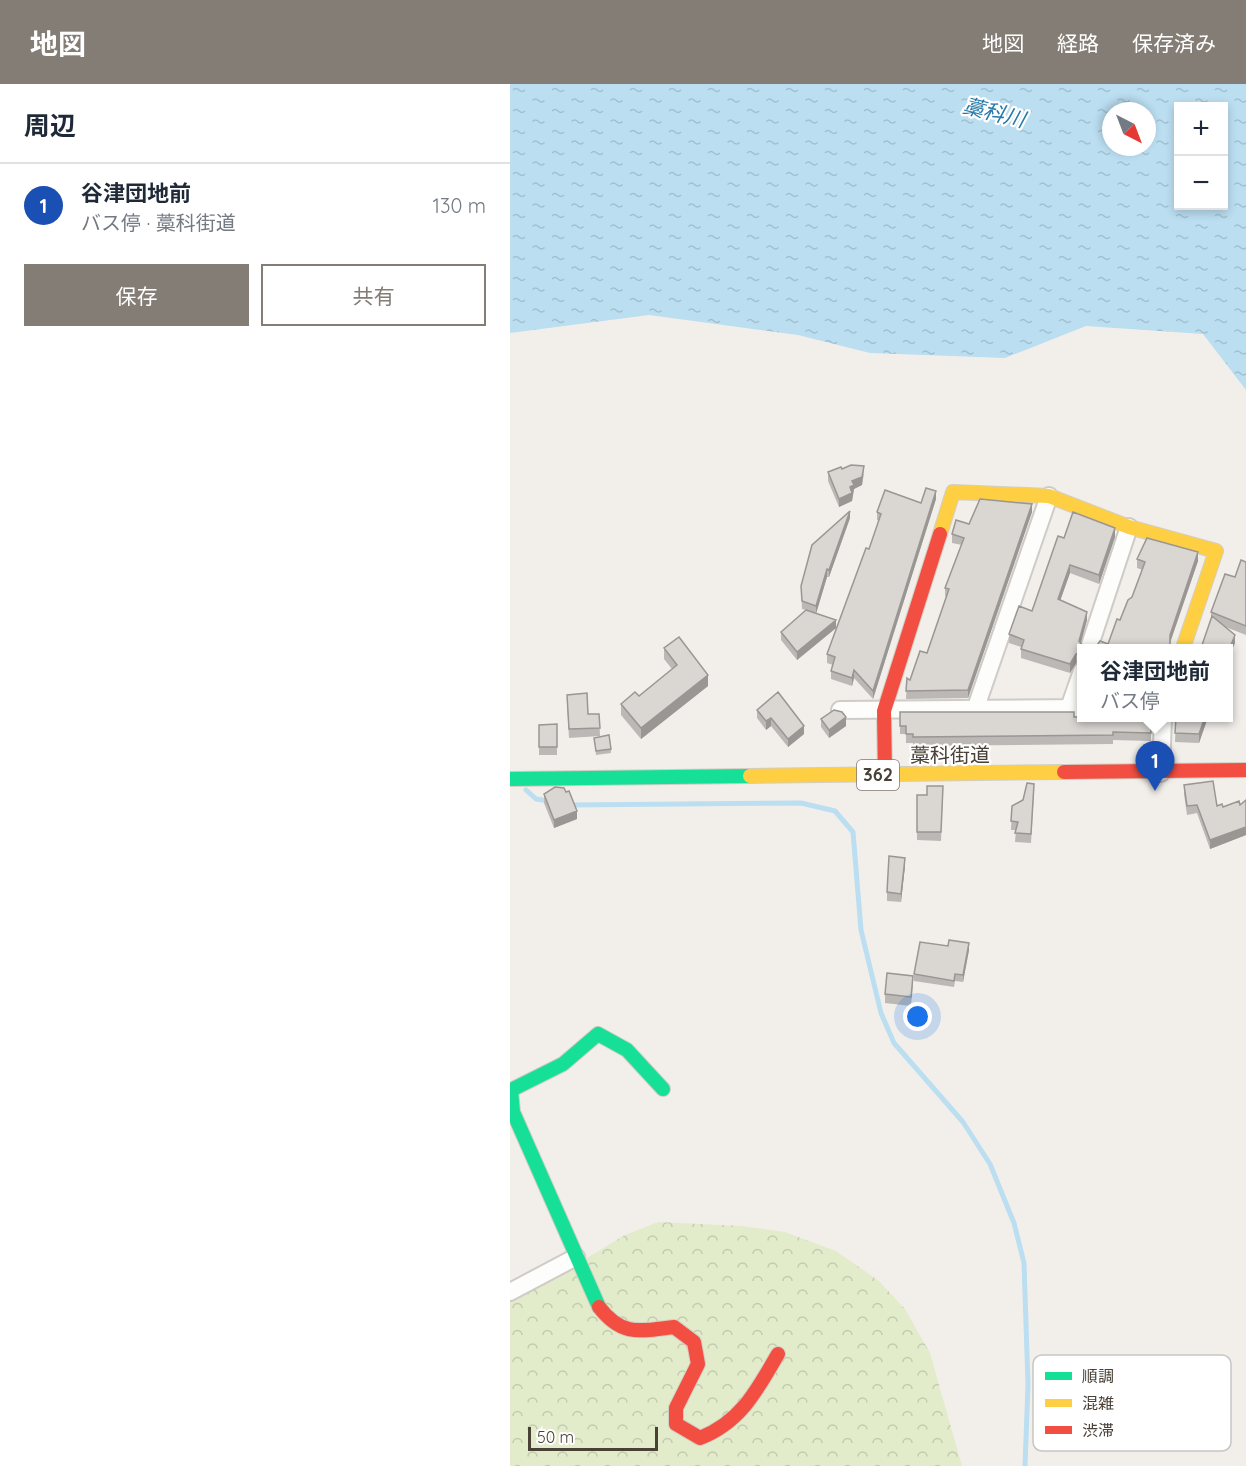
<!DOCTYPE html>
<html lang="ja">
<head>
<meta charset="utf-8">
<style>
  :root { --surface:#fff; --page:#f6f6f7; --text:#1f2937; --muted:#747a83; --line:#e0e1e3; --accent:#847d75 }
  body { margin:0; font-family:Quicksand,"Noto Sans JP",sans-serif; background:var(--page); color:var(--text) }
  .controls { position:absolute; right:18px; top:18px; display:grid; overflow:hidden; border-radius:0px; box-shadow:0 3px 9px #0003 }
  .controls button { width:54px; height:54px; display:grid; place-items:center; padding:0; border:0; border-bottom:2px solid var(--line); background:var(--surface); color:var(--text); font:30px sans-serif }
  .compass { position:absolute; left:592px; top:18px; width:54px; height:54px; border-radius:50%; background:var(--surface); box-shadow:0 3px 9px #0003; rotate:138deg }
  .scale { position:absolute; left:18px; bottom:15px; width:130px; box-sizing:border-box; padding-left:6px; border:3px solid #494036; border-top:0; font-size:16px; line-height:21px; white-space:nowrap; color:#494036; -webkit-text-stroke:4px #fff; paint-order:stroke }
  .you { position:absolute; left:408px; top:933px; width:21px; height:21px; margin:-15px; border:4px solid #fff; border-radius:50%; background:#1a73e8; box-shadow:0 0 0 9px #1a73e833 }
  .badge { display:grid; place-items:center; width:39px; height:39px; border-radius:50%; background:var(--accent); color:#fff; font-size:20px; font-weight:700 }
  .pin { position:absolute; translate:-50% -50px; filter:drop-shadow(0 2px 3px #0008) }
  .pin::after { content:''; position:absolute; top:32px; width:21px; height:18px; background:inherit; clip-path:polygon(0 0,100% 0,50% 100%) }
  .popup { position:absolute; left:567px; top:560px; width:156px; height:78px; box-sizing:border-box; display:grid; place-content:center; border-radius:0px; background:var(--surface); filter:drop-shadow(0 2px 4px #0005); font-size:20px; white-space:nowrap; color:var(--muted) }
  .popup b { font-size:22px; color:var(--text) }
  .popup::after { content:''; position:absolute; left:50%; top:100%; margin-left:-12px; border:12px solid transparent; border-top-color:var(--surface) }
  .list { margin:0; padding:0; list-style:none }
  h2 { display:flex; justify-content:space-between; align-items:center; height:78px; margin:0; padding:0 24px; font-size:26px }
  h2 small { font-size:20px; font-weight:400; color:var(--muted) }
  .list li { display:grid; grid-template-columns:39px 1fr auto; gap:18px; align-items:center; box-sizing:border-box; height:84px; padding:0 24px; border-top:2px solid var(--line) }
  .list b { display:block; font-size:22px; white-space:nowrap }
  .list p { margin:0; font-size:20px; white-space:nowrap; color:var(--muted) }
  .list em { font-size:20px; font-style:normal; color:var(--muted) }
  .actions { display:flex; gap:12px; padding:18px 24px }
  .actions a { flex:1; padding:14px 0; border:2px solid var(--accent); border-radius:0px; text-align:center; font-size:21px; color:var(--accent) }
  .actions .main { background:var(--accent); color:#fff }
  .map { position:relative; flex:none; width:736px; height:1382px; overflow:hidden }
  header { display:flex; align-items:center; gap:36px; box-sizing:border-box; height:84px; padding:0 30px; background:var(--accent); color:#fff }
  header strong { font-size:28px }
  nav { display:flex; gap:33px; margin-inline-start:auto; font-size:21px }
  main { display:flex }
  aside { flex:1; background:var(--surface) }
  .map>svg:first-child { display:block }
  .forest { fill:url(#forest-crowns) }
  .water { fill:url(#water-ripples); fill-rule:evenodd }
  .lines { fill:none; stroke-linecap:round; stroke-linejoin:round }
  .stream { stroke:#bbdef1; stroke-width:5 }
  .street-casing { stroke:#cfcbc7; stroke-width:20 }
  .fast-casing { stroke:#d3cec3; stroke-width:16 }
  .slow-casing { stroke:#d3cec3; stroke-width:16 }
  .jam-casing { stroke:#d3cec3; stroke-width:16 }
  .street { stroke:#fdfdfc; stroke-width:16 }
  .fast { stroke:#16e098; stroke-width:14 }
  .slow { stroke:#ffcf43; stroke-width:14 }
  .jam { stroke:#f24e42; stroke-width:14 }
  .wall { fill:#bbb8b5 }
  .shaded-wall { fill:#999693 }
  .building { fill:#dad6d2; stroke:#999693; stroke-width:1.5 }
  .labels { text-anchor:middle; stroke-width:4.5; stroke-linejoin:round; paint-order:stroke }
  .shield { fill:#fff; stroke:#807972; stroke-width:1.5 }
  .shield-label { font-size:18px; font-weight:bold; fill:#494036 }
  .street-label { font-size:20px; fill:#494036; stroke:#fff }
  .water-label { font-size:21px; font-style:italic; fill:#287aa8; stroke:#fff }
  .key { fill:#fff; stroke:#c8c6c3; stroke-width:1.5 }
  .key-label { font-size:16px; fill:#494036 }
</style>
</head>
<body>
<header>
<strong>地図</strong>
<nav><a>地図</a><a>経路</a><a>保存済み</a></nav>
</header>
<main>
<aside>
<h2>周辺<small></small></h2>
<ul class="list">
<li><span class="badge" style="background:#1a4fb4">1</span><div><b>谷津団地前</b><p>バス停 · 藁科街道</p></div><em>130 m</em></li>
</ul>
<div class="actions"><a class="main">保存</a><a>共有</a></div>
</aside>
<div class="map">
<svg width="736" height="1382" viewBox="0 0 736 1382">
  <defs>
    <pattern id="forest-crowns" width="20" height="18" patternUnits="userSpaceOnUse" patternTransform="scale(1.5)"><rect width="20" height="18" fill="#e2eccb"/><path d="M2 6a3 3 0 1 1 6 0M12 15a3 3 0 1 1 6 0" fill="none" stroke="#c3cbaf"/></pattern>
    <pattern id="water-ripples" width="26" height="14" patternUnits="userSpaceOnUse" patternTransform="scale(1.5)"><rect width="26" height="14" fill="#bbdef1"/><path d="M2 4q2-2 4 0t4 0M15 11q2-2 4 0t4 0" fill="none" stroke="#a2c0cf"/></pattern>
  </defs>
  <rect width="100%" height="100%" fill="#f2efeb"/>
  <path class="forest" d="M148,1138L232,1142L275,1148L326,1167L369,1197L395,1225L420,1269L452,1382H0V1210L60,1184L115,1151Z"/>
  <path class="water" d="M0,0H736V306L693,250L576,242L495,274L360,269L288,251L139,231L0,249ZM668,22H714V122H668ZM601,27H637V63H601Z"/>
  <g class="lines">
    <path class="stream" d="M16,706L26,715L39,717
      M60,721L291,719L325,727L343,748L351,846L371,929L384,959L453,1038L480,1080L504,1139L514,1179L518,1300L515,1382"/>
    <defs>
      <path id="street" d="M579,564L619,443
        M559,624L572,587
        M330,626L572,624
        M465,626L539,412
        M651,689L653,634
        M0,1208L66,1173"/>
      <path id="fast" d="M0,695L240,692
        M89,1223L3,1028L1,1006L53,980L88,950L117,966L153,1005"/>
      <path id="slow" d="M430,450L443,408L539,412L619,443L706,467L673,564
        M240,692L554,688"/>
      <path id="jam" d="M554,688L736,686
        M375,691L374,627L430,450
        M89,1223C112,1253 130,1247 164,1243L184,1258L188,1280L166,1324V1340L190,1354C231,1338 247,1306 268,1270"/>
    </defs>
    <use href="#street" class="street-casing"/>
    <use href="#fast" class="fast-casing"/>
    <use href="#slow" class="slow-casing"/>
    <use href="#jam" class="jam-casing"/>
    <use href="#street" class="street"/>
    <use href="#fast" class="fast"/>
    <use href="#slow" class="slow"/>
    <use href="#jam" class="jam"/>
  </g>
  <path class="wall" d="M332,385L354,390L352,401L344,405L342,417L329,423L318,397V388Z
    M426,415L363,615L344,594L342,602L321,595V587L323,581L317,579V570L359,465L369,437L367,436V428Z
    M522,428L458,614L396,615L397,594L400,596L417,569L437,513L435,512V504L452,461L442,459V450L459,440Z
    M340,434L319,493H317L306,529L326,544L287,576L271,556V548L296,526L292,525L291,502Z
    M605,453L589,500L560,489L550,516L577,536L570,559L572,578L566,579L560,589L511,574V563L499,559V550L522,527L554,454Z
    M627,475L688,477L660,558V564L598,560L610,536L622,513L633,486L627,484Z
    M736,478V551L713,542L725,559L701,535V528Z
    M154,564L198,602L131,655L111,631V620L129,612L162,585L154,575Z
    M57,619L78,630H89L90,652L59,654Z
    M247,626L294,650L278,663L261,642L256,646L247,634Z
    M390,628L564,633H641V657L603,656V660L403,662V659H396V650H390Z
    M666,633H701V637L697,636L689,659L665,658Z
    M311,635L336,642L319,654L311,643Z
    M47,640V671H29V641Z
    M84,654L101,665V669L86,671Z
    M674,701L707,722L713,723L730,721L736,716V751L700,765L687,729L677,731L674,710Z
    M433,702L431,757L407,756V711H417Z
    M524,708L521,759L505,758L506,746H501L502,722Z
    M34,710L67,735L44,744L34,719Z
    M395,782L391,818L377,817V808Z
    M459,866L453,898L445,897L444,903L404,897V890Z
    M403,901L401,922L375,919V910Z"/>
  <path class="shaded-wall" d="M354,382L352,401L344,405L342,417L329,423V415L340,403L342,397Z
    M426,407V415L363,615V607Z
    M522,420V428L458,614V606Z
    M340,427V434L319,493V486Z
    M605,444V453L589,500V491Z
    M688,468V477L660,559V551Z
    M560,481V489L548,523V515Z
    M317,485V493L306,530V522Z
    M577,528V536L569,566V557Z
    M326,536V544L287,576V568Z
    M725,551V559L718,576V568Z
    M566,570V579L560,589V580Z
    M344,586V594L342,602V594Z
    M198,591V602L131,655V644Z
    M336,633V642L319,654V646Z
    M695,633H697V636L689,659V650Z
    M261,634V642L256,646V637Z
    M294,642V650L278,663V655Z
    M67,727V735L44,744V736Z
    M736,743V751L700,765V756Z
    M395,774V782L391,818V810Z
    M459,859V866L453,898V891Z"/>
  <path class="building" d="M341,381L354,382L352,393L342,397L344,401L340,403L342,409L329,415L318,388L331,383L332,385Z
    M416,404L426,407L363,607L344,586L342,594L321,587L325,573L317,570L356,464L359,465L371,430L367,428L375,406L411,419Z
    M470,415L522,420L458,606L396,607L397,594L400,596L410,567L417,569L439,505L435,504L454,454L442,450L446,436L459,440Z
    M340,427L319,486L317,485L306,522L292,517L291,502L302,461Z
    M563,428L605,444L589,491L560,481L548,515L577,528L569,557L575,564H572V570H566L560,580L511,565L514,556L499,550L509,522L522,527L548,452L554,454Z
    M637,454L688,468L660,551V561L659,564H582H585L590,557L598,560L607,535L610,536L618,516L622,513L635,478L627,475Z
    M731,476L736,478V542L701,528L715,490L725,493Z
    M296,526L326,536L287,568L271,548Z
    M702,532L725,551L718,568V564H691Z
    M169,553L198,591L131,644L111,620L125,608L129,612L167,581L154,564Z
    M268,608L294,642L278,655L261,634L256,637L247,626Z
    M77,609L78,630H89L90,644L59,645L57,611Z
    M324,626L332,628L336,633L319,646L311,635Z
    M390,628H564V633H641V649L603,648V651L403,653V650H396V642H390Z
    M666,633H695L689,650L665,649Z
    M47,640V663H29V641Z
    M99,651L101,665L86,667L84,654Z
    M703,697L707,722L712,720L713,723L729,717L730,721L736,716V743L700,756L687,721L677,722L674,701Z
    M517,699L524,700L521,750L505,749L508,738L501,737L502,722L513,716Z
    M417,702H433L431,748H407V711H417Z
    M45,703L54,704L56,708L59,707L67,727L44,736L34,710Z
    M379,772L395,774L391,810L377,808Z
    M439,856L459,859L453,891L445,890L444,897L404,890L410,858L438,862Z
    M377,889L403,892L401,913L375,910Z"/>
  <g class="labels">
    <rect class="shield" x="347" y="676" width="42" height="30" rx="4.5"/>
    <g class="shield-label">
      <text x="368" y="697">362</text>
    </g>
    <g class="street-label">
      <text x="440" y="678">藁科街道</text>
    </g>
    <g class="water-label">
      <text transform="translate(484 29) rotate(14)" y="7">藁科川</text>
    </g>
  </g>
  <rect x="523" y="1271" width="198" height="96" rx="9" class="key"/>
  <rect x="535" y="1288" width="27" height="8" fill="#16e098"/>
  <rect x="535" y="1315" width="27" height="8" fill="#ffcf43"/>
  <rect x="535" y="1342" width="27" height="8" fill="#f24e42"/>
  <g class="key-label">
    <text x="572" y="1298">順調</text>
    <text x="572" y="1325">混雑</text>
    <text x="572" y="1352">渋滞</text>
  </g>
</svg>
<div class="controls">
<button>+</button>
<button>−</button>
</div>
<svg class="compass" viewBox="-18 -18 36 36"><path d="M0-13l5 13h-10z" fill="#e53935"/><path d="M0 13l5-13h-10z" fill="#747a83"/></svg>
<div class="scale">50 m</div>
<div class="you"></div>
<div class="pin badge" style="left:645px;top:707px;background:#1a4fb4">1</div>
<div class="popup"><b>谷津団地前</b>バス停</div>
</div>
</main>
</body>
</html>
